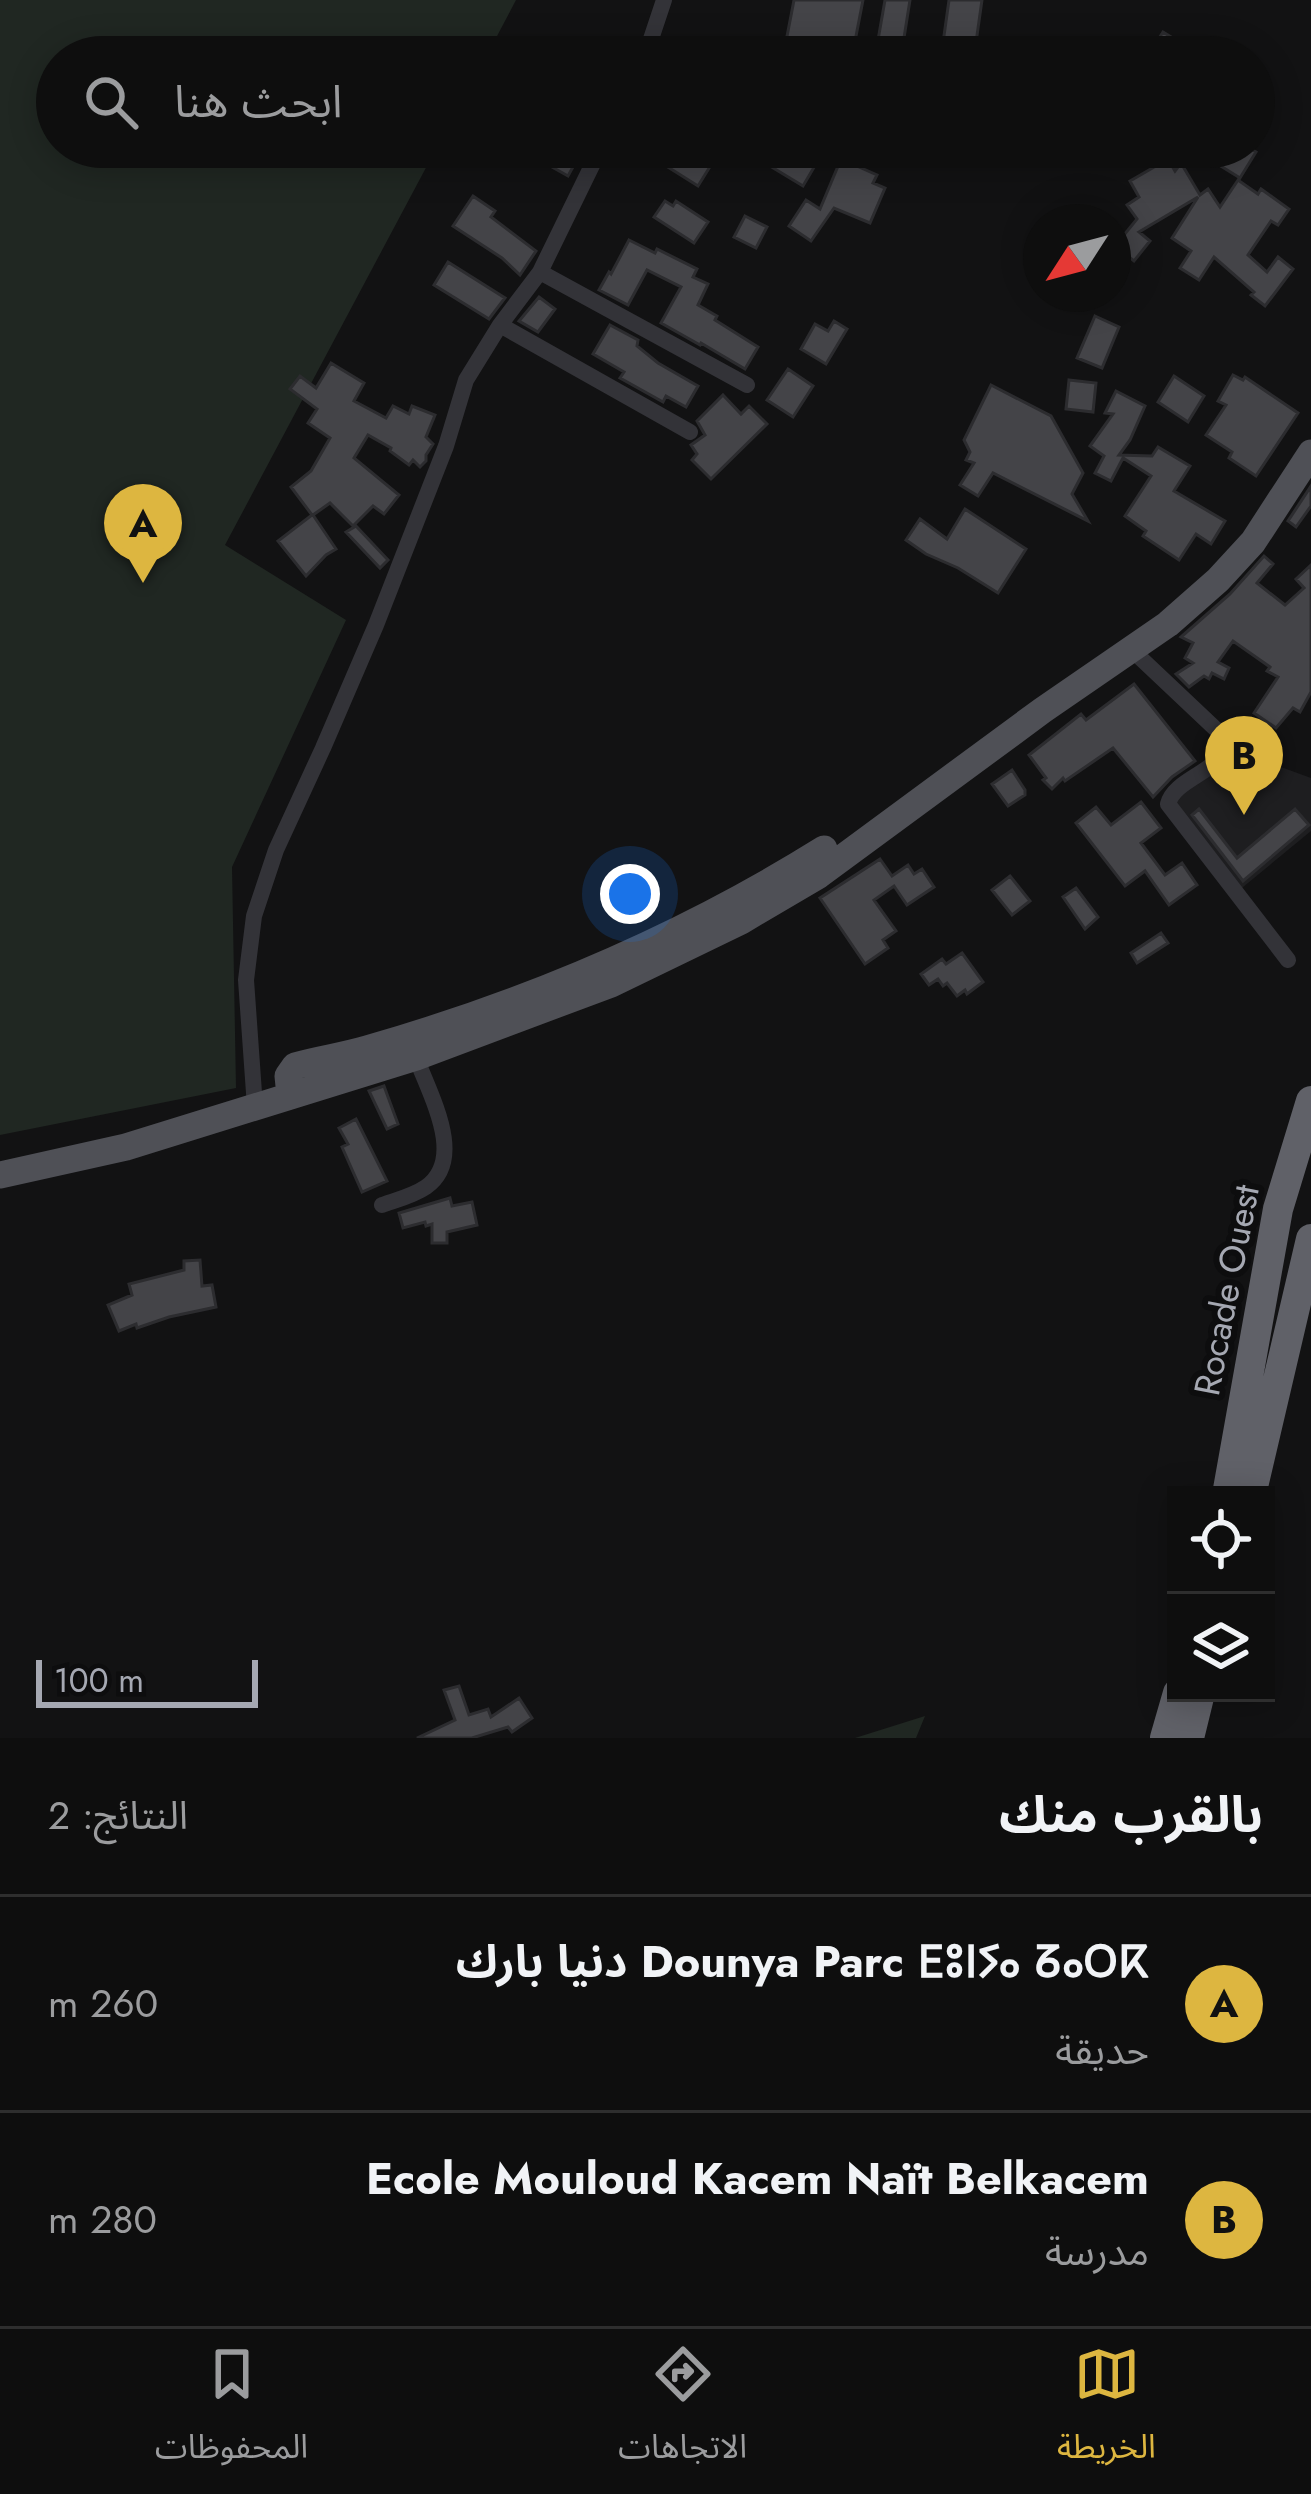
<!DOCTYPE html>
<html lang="ar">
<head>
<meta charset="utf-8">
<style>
  :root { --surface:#0e0e0e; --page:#1c1c1c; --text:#f1f3f6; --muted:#9b9c9e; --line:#2e2e2e; --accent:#ddb640 }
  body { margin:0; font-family:Jost,"Noto Sans Arabic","Noto Sans Tifinagh",sans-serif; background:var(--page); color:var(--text); direction:rtl }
  .controls { position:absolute; right:36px; bottom:36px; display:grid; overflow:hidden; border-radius:0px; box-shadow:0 6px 30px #0003 }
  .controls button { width:108px; height:108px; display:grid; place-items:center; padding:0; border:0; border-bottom:3px solid var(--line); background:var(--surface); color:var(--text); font:60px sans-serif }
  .compass { position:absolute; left:1023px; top:204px; width:108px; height:108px; border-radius:50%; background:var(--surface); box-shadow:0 6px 30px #0003; rotate:234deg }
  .scale { position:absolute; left:36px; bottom:30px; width:222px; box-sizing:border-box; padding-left:12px; border:6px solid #a5a8b2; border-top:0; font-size:33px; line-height:42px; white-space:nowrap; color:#a5a8b2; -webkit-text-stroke:9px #0d0d0e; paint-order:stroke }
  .you { position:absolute; left:630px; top:894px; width:42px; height:42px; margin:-30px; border:9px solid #fff; border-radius:50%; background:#1a73e8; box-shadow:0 0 0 18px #1a73e833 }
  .badge { display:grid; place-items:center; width:78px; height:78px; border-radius:50%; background:var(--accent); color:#111; font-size:39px; font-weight:700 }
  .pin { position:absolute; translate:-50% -99px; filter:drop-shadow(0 3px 6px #0008) }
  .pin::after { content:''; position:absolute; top:63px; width:42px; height:36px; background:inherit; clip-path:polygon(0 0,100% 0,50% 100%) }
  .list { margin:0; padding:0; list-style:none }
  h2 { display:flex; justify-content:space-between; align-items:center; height:156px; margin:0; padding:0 48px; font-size:51px }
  h2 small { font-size:39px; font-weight:400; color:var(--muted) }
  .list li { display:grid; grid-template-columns:78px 1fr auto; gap:36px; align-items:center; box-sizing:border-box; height:216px; padding:0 48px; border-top:3px solid var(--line) }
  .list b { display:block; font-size:45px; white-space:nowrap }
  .list p { margin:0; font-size:39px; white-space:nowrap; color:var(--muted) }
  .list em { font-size:39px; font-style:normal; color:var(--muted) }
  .icon { flex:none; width:66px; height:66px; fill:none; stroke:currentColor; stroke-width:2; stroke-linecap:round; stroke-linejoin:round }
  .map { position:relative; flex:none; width:1311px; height:1738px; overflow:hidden; direction:ltr }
  .search { position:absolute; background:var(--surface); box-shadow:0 6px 30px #0003; left:36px; right:36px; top:36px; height:132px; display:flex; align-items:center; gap:30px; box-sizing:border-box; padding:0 42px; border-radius:66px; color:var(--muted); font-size:45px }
  .sheet { height:588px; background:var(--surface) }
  nav { display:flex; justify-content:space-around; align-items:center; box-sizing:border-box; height:168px; border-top:3px solid var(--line); background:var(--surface); font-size:33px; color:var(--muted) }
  nav a { display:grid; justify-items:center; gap:6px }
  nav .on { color:var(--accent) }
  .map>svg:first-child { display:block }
  .built { fill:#1e1e20 }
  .green { fill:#202722 }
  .building { fill:#444448; stroke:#2c2c2f; stroke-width:3 }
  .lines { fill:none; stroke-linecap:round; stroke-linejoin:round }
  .street { stroke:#333338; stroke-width:16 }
  .primary { stroke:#4f5056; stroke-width:27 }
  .highway { stroke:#606168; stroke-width:30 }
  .labels { text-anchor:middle; stroke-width:12; stroke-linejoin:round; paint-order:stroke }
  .street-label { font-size:36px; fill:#a5a8b2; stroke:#0d0d0e }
</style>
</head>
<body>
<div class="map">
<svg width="1311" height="1738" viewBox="0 0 1311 1738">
  <rect width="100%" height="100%" fill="#121213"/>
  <path class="built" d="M1232,749L1311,778V831L1237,892L1166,800Z"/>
  <path class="green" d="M0,0H516L486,57H57V147H437L225,545L346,620L232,867L236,1088L0,1135Z
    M925,1716L916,1738H855Z"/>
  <path class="building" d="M794,0H863L852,57H783Z
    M885,0H910L901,57H875Z
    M949,0H982L974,57H941Z
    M1163,32L1181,43L1172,57H1147Z
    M542,147H584L568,176L536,158Z
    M636,147H700L716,157L698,186Z
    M775,147H826L803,186L765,163Z
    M1190,147H1248L1256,152L1240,178Z
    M841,159L877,175L873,183L885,188L870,223L834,208L811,241L789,226L806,200L820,209Z
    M1168,159L1175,171L1181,163L1200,195L1208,189L1220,207L1238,180L1258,194L1261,189L1289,209L1278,225L1271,221L1248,255L1267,272L1278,257L1293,269L1265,306L1251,295L1254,292L1214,257L1199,280L1180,268L1191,251L1172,238L1198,197L1139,232L1150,241L1134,261L1115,246L1137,219L1127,205L1139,197L1130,181Z
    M473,196L495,211L491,217L536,251L520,275L502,258L453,226Z
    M665,201L673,206L676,201L708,222L694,243L654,217Z
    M745,216L767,227L756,248L734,237Z
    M629,240L655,253L657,249L697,269L693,277L708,284L698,305L717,316L715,320L758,347L745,369L701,343L700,345L661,323L681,287L647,270L628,305L599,290L609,272L611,274Z
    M448,262L505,298L489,319L434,285Z
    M539,297L555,309L538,332L519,321Z
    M1095,316L1119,327L1102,368L1077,358Z
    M834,321L847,329L826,364L801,349L815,324L828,331Z
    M610,325L638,340L637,346L658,363L698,386L686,407L666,396L663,402L620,378L624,372L593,354Z
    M331,363L364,383L354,401L386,418L393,406L409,414L412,406L435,415L426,437L433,444L426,455V461L420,467L413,460L409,465L390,451L391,448L368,435L354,458L399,495L384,514L373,506L353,526L330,503L313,515L336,549L326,555L306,576L278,541L312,515L291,487L311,471L330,438L308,423L317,409L290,389L300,376L316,388Z
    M788,369L813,386L793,417L767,400Z
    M1233,375L1243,380L1245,377L1298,413L1256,476L1229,458L1232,452L1206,435L1226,405L1218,401Z
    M1174,376L1204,396L1188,422L1158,402Z
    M1069,380L1096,383L1093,412L1066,409Z
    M991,385L1051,416L1083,473L1072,494L1088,521L993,473L978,496L960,485L974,463L966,460L970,452L964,440Z
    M1116,391L1145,406L1130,440L1119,455L1152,456L1158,447L1190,466L1174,491L1225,521L1211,544L1196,534L1179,560L1143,536L1146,531L1125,516L1151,476L1123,458L1111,481L1095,473L1104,456L1090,446L1113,414L1105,413Z
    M723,395L741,414L749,406L767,424L711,479L692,460L697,454L691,445L705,435L697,421Z
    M1311,486V506L1296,527L1288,521Z
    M965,509L1026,549L998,593L958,568L926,554L906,540L920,519L947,539Z
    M356,526L388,560L380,568L346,532Z
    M1264,556L1273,564L1257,583L1285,605L1304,588L1296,579L1311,565V692L1300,712L1293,708L1276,728L1254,713L1278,677L1267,671L1270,667L1233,641L1218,662L1229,668L1224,679L1212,673L1209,679L1204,676L1189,687L1176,674L1193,663L1185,658L1193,643L1181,637L1230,594Z
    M1134,684L1195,761L1172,777L1153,797L1113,748L1065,781L1063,778L1052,789L1043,780L1046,778L1029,755L1081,714L1086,720Z
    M1012,770L1025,790V795L1008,806L992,784Z
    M1141,802L1161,828L1141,843L1165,875L1182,863L1197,885L1169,905L1145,871L1125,886L1076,823L1096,807L1111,825Z
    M1199,809L1237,858L1295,809L1309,825L1243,881L1192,815Z
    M880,859L892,876L908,865L914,874L922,869L934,887L907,905L894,886L874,900L896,931L883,940L888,948L865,964L820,898Z
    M1010,876L1030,901L1012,915L992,890Z
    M1076,888L1098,917L1085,929L1063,897Z
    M1161,933L1168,943L1137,963L1131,953Z
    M962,953L983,982L967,994L965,990L957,996L947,983L943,986L938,979L929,985L921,974L942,959L946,964Z
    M384,1086L398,1124L387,1129L369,1091Z
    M356,1119L387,1181L362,1192L342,1147L348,1144L339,1128Z
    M450,1198L452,1206L472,1202L477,1225L447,1232V1243H432V1224L426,1226L425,1222L403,1228L399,1213Z
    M200,1260L202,1286L212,1285L216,1307L169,1317L137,1328L136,1324L119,1331L108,1305L132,1295L129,1284L184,1270V1261Z
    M459,1686L469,1715L488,1709L491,1717L519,1698L532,1718L512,1732L508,1727L472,1738H417L455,1720L444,1690Z"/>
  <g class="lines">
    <path class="street" d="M645,57L664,0
      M540,272L747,385
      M500,325L690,432
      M1132,650L1222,735C1233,771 1175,775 1168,804L1288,960
      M255,1107L246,980L254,916L276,850L323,748L376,625L446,446L466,380L500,325L540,272L601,147
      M382,1205C396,1200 413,1196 426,1187C467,1158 429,1094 416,1057"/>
    <path class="primary" d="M290,1096L288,1076L295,1066C319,1059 344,1056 367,1049C527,1003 683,937 824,849
      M0,1175L126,1147L416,1057L611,984L741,921L819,875L1043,710L1168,624L1218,580L1253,542L1311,453"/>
    <path class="highway" d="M1227,1495L1278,1209L1311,1101
      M1251,1495L1311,1239
      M1165,1738L1178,1693
      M1189,1738L1200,1693"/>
  </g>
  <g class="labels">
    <g class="street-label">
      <text transform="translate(1226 1290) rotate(-79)" y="13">Rocade Ouest</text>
    </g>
  </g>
</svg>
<div class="controls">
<button><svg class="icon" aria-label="locate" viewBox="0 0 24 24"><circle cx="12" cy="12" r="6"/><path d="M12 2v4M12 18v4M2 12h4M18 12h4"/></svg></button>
<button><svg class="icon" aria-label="layers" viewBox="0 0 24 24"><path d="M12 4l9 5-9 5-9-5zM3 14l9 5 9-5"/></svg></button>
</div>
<svg class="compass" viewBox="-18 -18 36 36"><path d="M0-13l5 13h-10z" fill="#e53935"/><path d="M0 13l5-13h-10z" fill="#9b9c9e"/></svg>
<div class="scale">100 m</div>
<div class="you"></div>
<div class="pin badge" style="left:143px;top:583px">A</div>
<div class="pin badge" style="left:1244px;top:815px">B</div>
<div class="search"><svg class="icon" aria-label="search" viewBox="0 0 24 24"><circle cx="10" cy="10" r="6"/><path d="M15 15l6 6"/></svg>ابحث هنا</div>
</div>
<section class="sheet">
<h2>بالقرب منك<small>النتائج: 2</small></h2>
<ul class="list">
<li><span class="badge">A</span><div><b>Dounya Parc ⴹⵓⵏⵢⴰ ⵒⴰⵔⴽ دنيا بارك</b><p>حديقة</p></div><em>260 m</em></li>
<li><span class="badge">B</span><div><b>Ecole Mouloud Kacem Naït Belkacem</b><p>مدرسة</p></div><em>280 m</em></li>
</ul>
</section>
<nav>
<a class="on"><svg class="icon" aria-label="map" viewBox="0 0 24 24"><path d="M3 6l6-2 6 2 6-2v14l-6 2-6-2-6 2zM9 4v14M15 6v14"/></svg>الخريطة</a>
<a><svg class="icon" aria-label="directions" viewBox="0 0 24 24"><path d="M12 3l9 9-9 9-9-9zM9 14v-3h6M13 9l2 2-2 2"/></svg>الاتجاهات</a>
<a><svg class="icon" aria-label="saved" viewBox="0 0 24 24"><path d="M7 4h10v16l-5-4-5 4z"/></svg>المحفوظات</a>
</nav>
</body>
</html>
